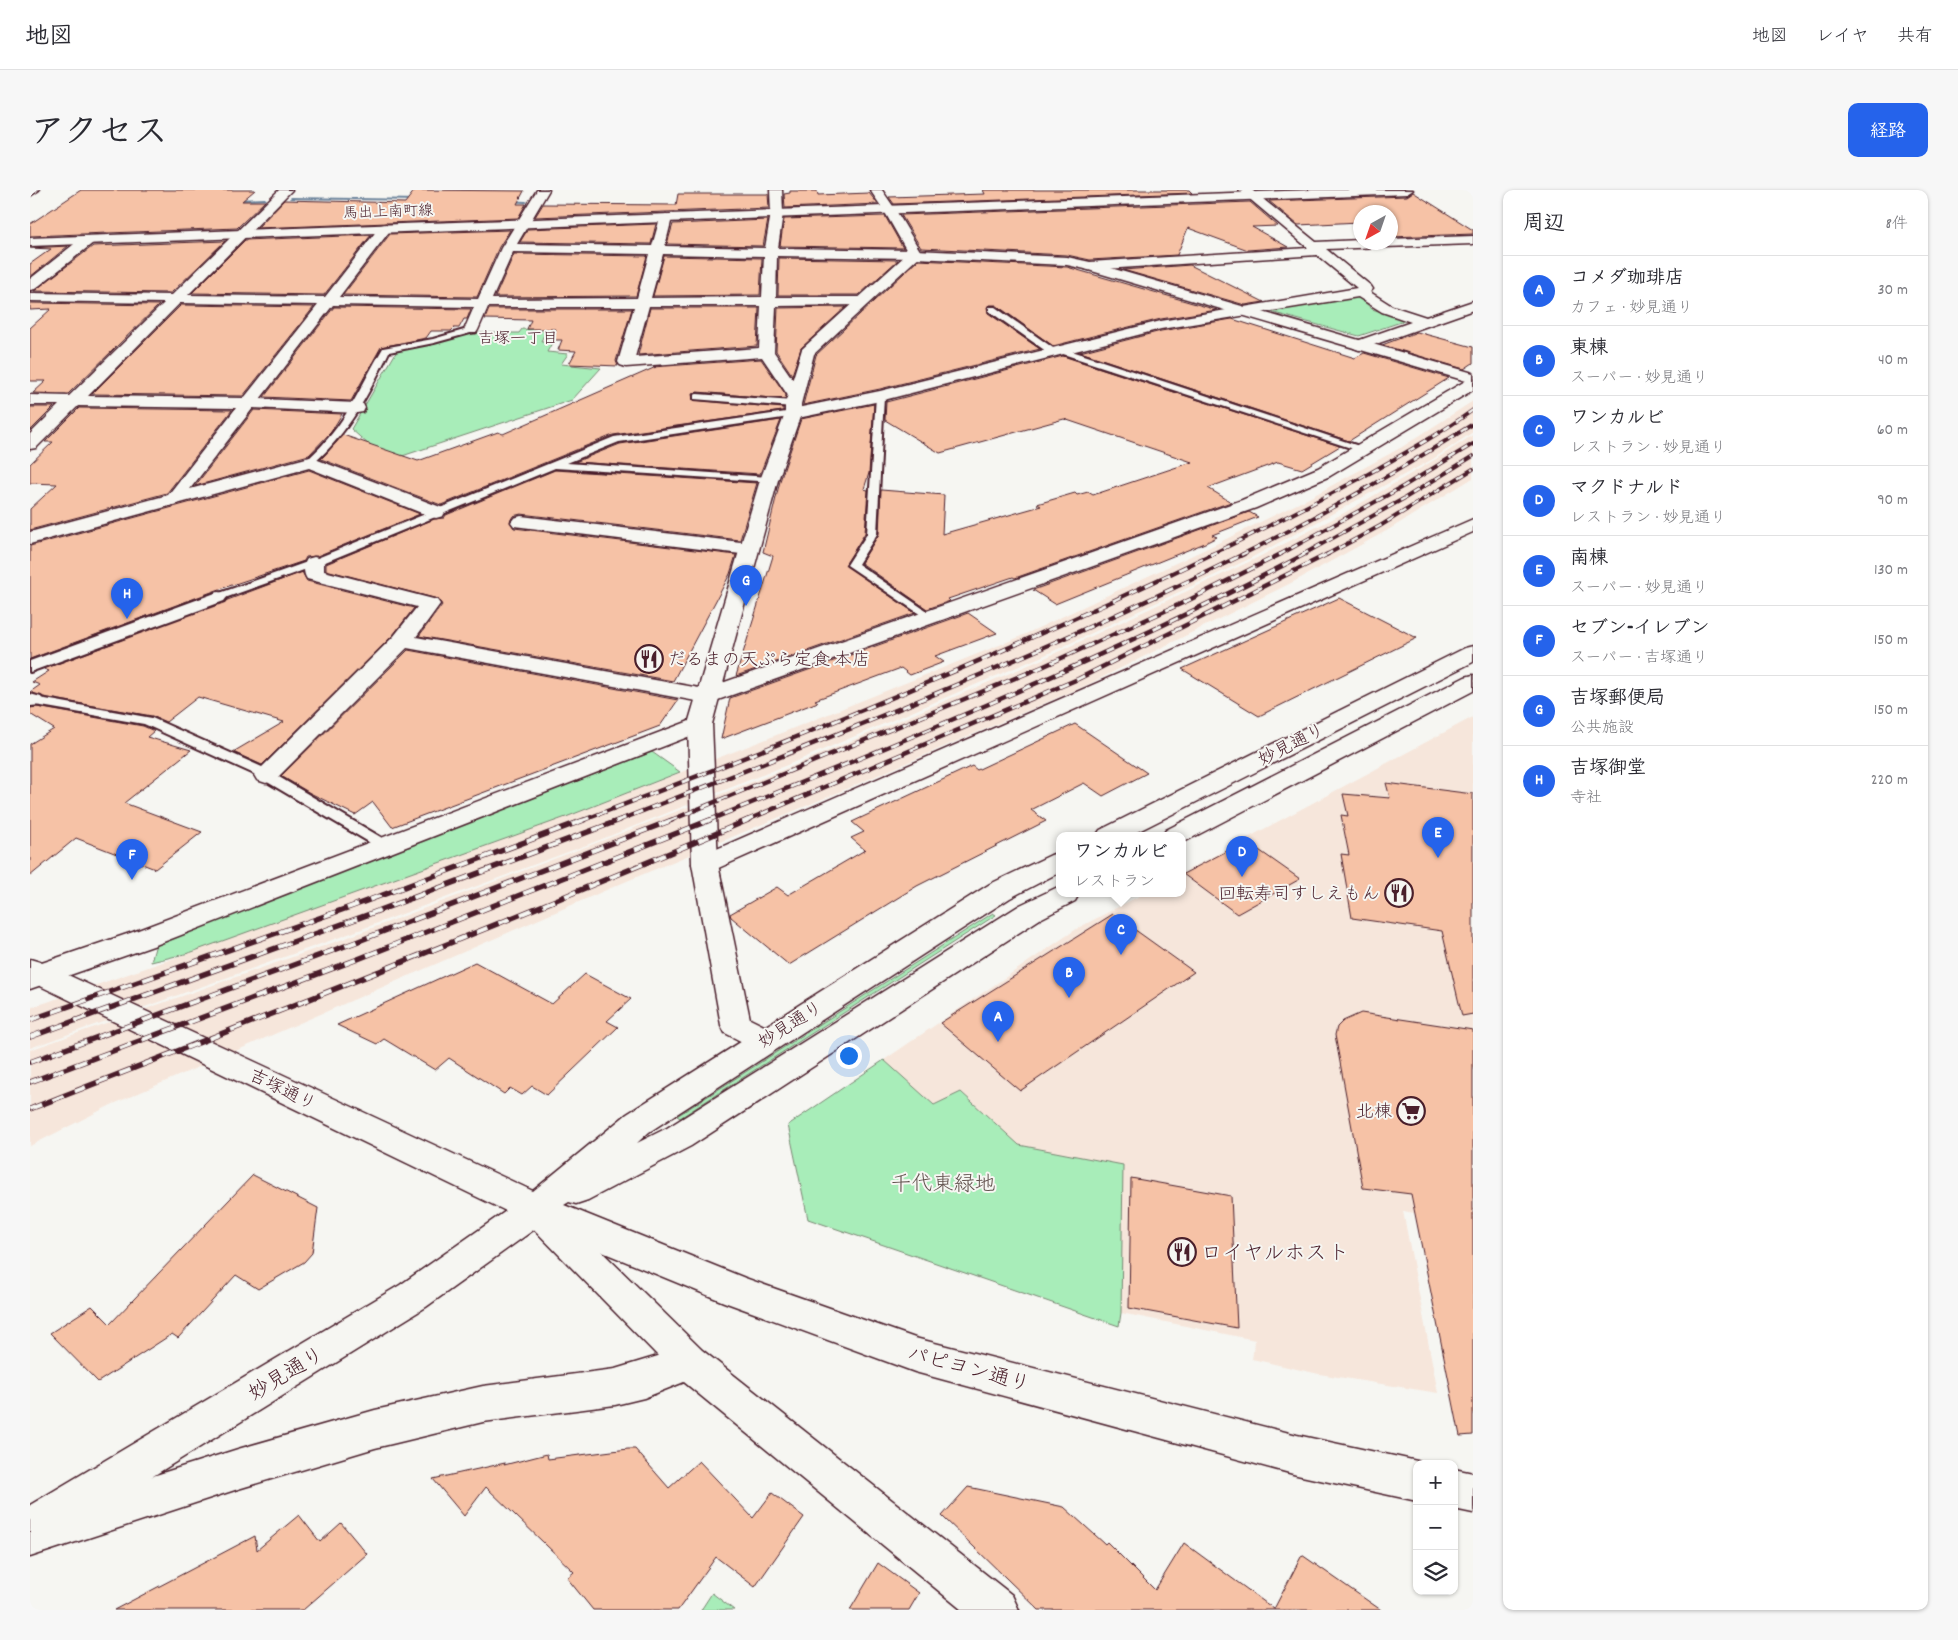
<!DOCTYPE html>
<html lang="ja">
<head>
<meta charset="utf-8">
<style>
  :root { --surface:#fff; --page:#f7f7f7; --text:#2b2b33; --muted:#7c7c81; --line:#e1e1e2; --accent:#2563eb }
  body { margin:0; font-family:Dekko,"Klee One",sans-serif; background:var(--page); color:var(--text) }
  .controls { position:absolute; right:15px; bottom:15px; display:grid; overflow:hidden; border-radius:10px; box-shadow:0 1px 4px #0004 }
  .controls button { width:45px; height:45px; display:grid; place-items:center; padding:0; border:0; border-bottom:1px solid var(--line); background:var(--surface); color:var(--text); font:25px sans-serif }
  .compass { position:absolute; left:1323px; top:15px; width:45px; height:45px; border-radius:50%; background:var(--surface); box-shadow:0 1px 4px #0004; rotate:220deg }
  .you { position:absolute; left:818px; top:865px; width:18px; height:18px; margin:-12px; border:4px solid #fff; border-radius:50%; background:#1a73e8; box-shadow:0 0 0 8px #1a73e833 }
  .badge { display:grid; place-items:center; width:32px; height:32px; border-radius:50%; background:var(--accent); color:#fff; font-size:16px; font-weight:700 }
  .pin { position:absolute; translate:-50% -41px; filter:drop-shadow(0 1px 2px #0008) }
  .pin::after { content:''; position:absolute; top:26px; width:18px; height:15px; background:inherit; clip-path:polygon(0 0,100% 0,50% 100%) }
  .popup { position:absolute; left:1026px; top:642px; width:130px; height:65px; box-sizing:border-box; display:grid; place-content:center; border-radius:10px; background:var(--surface); filter:drop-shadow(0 1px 4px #0005); font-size:16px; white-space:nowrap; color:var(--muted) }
  .popup b { font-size:19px; color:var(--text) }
  .popup::after { content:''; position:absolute; left:50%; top:100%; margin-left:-10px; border:10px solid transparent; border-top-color:var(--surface) }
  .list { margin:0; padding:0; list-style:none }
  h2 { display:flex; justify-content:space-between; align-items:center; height:65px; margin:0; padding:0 20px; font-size:21px }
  h2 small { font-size:16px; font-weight:400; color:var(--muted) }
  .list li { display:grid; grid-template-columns:32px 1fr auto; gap:15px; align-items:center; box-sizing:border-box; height:70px; padding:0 20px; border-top:1px solid var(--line) }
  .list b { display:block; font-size:19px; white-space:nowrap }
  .list p { margin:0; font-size:16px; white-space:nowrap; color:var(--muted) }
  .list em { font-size:16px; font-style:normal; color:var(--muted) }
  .icon { flex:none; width:28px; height:28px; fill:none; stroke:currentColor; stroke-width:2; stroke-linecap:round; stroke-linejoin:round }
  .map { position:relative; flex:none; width:1443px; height:1420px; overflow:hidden; border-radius:10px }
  header { display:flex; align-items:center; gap:30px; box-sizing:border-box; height:70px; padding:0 25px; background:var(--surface); border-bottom:1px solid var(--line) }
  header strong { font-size:24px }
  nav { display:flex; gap:28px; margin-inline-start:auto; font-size:18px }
  .intro { display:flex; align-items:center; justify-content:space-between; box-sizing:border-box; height:120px; padding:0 30px }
  h1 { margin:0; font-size:35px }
  .button { padding:12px 22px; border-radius:10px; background:var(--accent); color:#fff; font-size:18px; font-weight:700 }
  main { display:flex; gap:30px; padding:0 30px }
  aside { flex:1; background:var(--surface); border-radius:10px; box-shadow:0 1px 4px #0004 }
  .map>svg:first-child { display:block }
  .built { fill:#f6e6db }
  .green { fill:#a8edb9; stroke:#798672 }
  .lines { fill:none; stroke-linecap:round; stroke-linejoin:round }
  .stream { fill:#6c849b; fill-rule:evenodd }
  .building { fill:#f6c2a6; stroke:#4a1f2b }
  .service-casing { stroke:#4a1f2b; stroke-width:4 }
  .pedestrian-casing { stroke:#4a1f2b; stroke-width:4 }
  .minor-casing { stroke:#4a1f2b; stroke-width:3 }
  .tertiary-casing { stroke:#4a1f2b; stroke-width:3 }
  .secondary-casing { stroke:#4a1f2b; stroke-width:3 }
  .service { fill:#f6f6f2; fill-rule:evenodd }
  .pedestrian { fill:#f6f6f2; fill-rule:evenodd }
  .minor { fill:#f6f6f2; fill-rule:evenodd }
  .tertiary { fill:#f6f6f2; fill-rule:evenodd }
  .secondary { fill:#f6f6f2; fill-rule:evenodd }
  .rail-far2-casing { stroke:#4a1f2b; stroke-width:4 }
  .rail-far1-casing { stroke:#4a1f2b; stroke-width:4.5 }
  .rail-casing { stroke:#4a1f2b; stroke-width:5.5 }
  .rail-far2 { stroke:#f6f6f2; stroke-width:2.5; stroke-dasharray:7; stroke-linecap:butt }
  .rail-far1 { stroke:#f6f6f2; stroke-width:3; stroke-dasharray:9; stroke-linecap:butt }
  .rail { stroke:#f6f6f2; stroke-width:4; stroke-dasharray:12; stroke-linecap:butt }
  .labels { text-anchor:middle; stroke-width:4; stroke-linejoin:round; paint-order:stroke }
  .far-street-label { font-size:15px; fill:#4a1f2b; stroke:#f6f6f2 }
  .far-neighbourhood-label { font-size:16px; fill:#4a1f2b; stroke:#f6f6f2 }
  .poi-label { font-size:18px; fill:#4a1f2b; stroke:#f6f6f2; text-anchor:end }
  .street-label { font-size:18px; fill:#4a1f2b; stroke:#f6f6f2 }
  .near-park-label { font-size:21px; fill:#62524e; stroke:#f6f6f2 }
  .near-poi-label { font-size:21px; fill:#4a1f2b; stroke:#f6f6f2; text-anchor:start }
  .near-street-label { font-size:21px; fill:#4a1f2b; stroke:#f6f6f2 }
</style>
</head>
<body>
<header>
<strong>地図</strong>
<nav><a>地図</a><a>レイヤ</a><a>共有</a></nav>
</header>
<div class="intro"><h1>アクセス</h1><a class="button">経路</a></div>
<main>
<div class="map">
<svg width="1443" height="1420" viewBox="0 0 1443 1420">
  <rect width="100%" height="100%" fill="#f6f6f2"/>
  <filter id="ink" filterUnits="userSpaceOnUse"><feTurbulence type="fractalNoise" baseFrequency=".02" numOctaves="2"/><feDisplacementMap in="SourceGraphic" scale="10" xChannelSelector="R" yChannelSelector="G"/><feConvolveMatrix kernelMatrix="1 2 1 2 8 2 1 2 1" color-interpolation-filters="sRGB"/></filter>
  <g filter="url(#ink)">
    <path class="built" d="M1443,211V242L1403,269L1217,370L1015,465L762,573L562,653L313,746L0,858V818L159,763L536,627L734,550L987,448L1184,355L1279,308L1372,257Z
      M1443,245V288L1358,340L1265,391L1057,495L802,605L597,691L81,915L0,956V860L316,748L566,653L765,575L1015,468L1223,370L1314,323L1406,269Z
      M1443,527V1033L1373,1021L1408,1203L1289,1184L1222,1169L1225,1150L1091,1123L1093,975L989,955L931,902L904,915L854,870L1048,738L1113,704H1152V683Z"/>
    <path class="green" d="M1327,105L1342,119L1377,130L1329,146L1237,121Z
      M492,139L516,141L511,151H523L517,162L538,164L531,174L571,178L542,210L357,271L321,239L368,159L433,143H489Z
      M622,562L650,582L536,627L159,763L121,772L126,754Z
      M963,723L966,725L650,928L647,926Z
      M854,870L904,915L931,902L989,955L1093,975L1091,1123L1089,1136L778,1029L758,935Z
      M682,1403L704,1420H671Z"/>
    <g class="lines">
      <path class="stream" d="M261,7L390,9L392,10L390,11L259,9Z
        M235,8L237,10L209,11L205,15L201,14L208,9Z
        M473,10L496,11L498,12L496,13L475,12Z"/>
    </g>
    <path class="building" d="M51,0H225L212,11H235L207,38L0,46V34Z
      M385,0L494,1L487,14H496L488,28L227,38L254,10L375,13Z
      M953,0H1159L1162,3L864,14L859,7L955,4Z
      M760,1H787L788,5L839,3L848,14L755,18L754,4L760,3Z
      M1383,2L1443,40V44L1360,47V22H1330V32L1268,35L1239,11L1377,6Z
      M648,4H738L739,18L505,27L513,14L646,15Z
      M1220,12L1248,36L1222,37L1258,57L1218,60L1158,38L1147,65L1060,70L1037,65L891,58L871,25Z
      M855,26L873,58L750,56L754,29Z
      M738,30L733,56L637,54L643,34Z
      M626,34L621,54L490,52L498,39Z
      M480,40L469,57L447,107L313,105L360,44Z
      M341,45L294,105L162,103L215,50Z
      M195,51L141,103L4,101L63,56Z
      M38,56L0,87V74L21,59L0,58Z
      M484,64L617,66L606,106L465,107Z
      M634,66L732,68L730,105L623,106Z
      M749,68L868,70L829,105H748Z
      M888,70L1037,77L1187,120L1131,129L1023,156L966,115H959L957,117L958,123L1010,159L850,199L773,215L786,165Z
      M1160,75L1234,112L1215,115L1093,80Z
      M0,113L129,115L38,204L3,203L16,191H0V138L21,119L0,120Z
      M151,115L284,117L213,206L62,204Z
      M304,117L441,119L437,129H434L429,138H424L421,141H401L396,148L351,157L321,211L234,207Z
      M816,117L771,158L762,185L746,161L748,118Z
      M620,118H729L727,156L608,165Z
      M459,119H602L586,171L588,176L539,174L546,161L528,160L532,150H522L526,139H497L501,130L455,129Z
      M1202,129L1325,168L1334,163L1419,188L1319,251L1050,162L1131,141Z
      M1387,142L1443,157V173L1434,179L1352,155Z
      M1033,166L1310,256L1272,279L1248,272L1178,298L1201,312L985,388L983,387L918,409L920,411L897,419L831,373L849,344L851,300L914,305L912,344L1011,316L1007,314L1045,303L1047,305L1058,302L1063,305L1162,272L1034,229L910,263L855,230L856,212Z
      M731,169L756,205L755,209L667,202L662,204L663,210L753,218V221L583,245L411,315L291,269L313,245L388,271L468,242L473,244L626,177H623Z
      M844,214L839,283L834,299L838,300L835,343L815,375L885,423L706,486L743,366L733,362L750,291L771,229Z
      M0,217H24L0,241Z
      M49,218L202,220L137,303L0,340V319L27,294L0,293V274L23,252H15Z
      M224,220L312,224L301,242L279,265L165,296Z
      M751,230L730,284L545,272L590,254Z
      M279,280L390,324L287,366L276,367L274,371L187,400L0,469V356Z
      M525,280L727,293L710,350L491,324L483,326L480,331L484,338L706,365L700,384L643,491L389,446L412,415L408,409L296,380V374L404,329L414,328L416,325Z
      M1219,322L1228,327L1182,345L1187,347L1175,353L1025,414L1003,400Z
      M272,382L277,391L384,418L363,445L232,575L203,562L254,532L168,507L136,532L122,526L13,507L0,502L10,495L2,492L19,481L14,479Z
      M1309,408L1387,448L1229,526L1152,479Z
      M938,423L967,443L905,466L914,472L880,485L871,478L785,510L788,512L691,549L700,508Z
      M378,460L648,510L630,536L362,637L343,612L325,625L280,603L251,586Z
      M7,517L113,536L124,541L117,547L161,560L94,613L172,642L125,679L46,648L0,686V554L24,539L0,524V518Z
      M1045,534L1117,583L1073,606L1054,593L1001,620L1016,631L887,696L759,775L701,727L700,724L747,697L758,705L835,660L821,648L834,642L822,632L942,576L947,580Z
      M1356,593L1443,604V824L1432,826L1412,741L1322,728L1311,664L1319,665L1311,625L1318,626L1313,604L1360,608Z
      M1216,651L1270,689L1207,724L1153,684Z
      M1083,724L1164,782L990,901L910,833Z
      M445,772L522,814L555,784L601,809L577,831L588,837L517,905L502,896L492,905L480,898L474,904L419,868L405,880L354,849L347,854L307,835Z
      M1331,823L1443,840V1245L1430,1246L1381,1004L1333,998L1305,845L1307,837L1313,831Z
      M223,985L288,1018L282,1063L274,1072L228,1099L206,1085L148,1148L142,1144L68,1192L20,1143L62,1116L80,1134Z
      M1101,988L1201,1006L1207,1138L1099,1118Z
      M598,1259H605L639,1298L669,1271L723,1328L742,1303L774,1327L725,1397L686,1367L648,1420H563L537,1388L544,1382L456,1297L434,1326L403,1289L475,1273L474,1275L517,1264L518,1269Z
      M938,1297L1034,1317L1075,1354L1077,1352L1125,1400L1154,1353L1244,1419L1272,1365L1351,1420H1009L912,1326Z
      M269,1325L290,1352L311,1333L337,1364L273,1420H84L225,1346L227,1360Z
      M848,1373L889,1403L879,1420H820Z"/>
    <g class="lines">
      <defs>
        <path id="service" d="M959,117H965L1026,160L1027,158H1033L1338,259L1336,261H1330L1027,162L1026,164H1020L959,121Z
          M441,138L445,140L444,142L404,153L359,162C339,204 318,243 283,274H277V270C317,234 327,202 353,158L403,149Z
          M850,203L854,206L847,344L828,374L904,426L906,428L900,431L817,375L837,344L846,206Z
          M667,204L763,211L768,214L763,217L664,209V205Z
          M763,221L766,222V226L589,252L537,273L739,287L743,288V292L525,278L288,375L192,409H184L182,407L184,405L280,371L584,247Z
          M4,507L122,528L232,577L359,652L361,655L359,658H349L222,583L114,534L0,514V508Z"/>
        <path id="pedestrian" d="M188,402L194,403L197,407L194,411L0,482V471Z
          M0,504L11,507L13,511L11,515L0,516Z"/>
        <path id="minor" d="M249,0H262L158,105L295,107L351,35L356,34L362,38L309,107L448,109L471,58L507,0H519L487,54L622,56L630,28L636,24L642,28L635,56L735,58L741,23L740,0H752L753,23L748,58L885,60L1037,67L1060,72L1278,58L1209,0H1222L1286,52L1330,50V52H1360V49L1443,46V54L1296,59L1341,96L1343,99L1340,102L1362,116L1396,127L1443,111V120L1329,160L1324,158L1321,155L1324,152L1381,132L1352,122L1328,107L1131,139L850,211L763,229L757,228L755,224L757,220L850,201L1131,131L1327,98L1287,65L1060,80L1037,75L885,68L747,66L746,107H832L837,108L839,111L837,114L832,115L746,116L744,162L773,204L771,207H759L732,167L596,177L590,175L588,172L604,117H458L448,140L446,143H436L434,140L444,117L303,115L230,209L327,213L333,214L335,218L333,222L327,223L223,218L160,299L280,267L413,318L415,322L413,326L406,328L399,326L279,278L0,354V342L138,305L206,218L48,216L6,258L0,259V244L29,215H0V205L39,206L134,113L0,111V103L142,105ZM483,62L619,64L607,108L462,109ZM633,64L734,66L732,107L621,108ZM150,113L288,115L214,208L58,206ZM619,116H731L729,158L605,167Z
          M840,0H852L865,19L863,22H855Z
          M58,46L64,50L63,53L5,99L0,100V89L53,47Z
          M1443,188V200L1300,286L1226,318L685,511L677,513L377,458L245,590L236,593L227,590L224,585L364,446L387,417L277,389C273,383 273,375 277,369L284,367L291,369L294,373V381L407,410L410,414L386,447L675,499L1212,310L1288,278L1437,190Z
          M491,326L719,353L726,355L729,359L726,363L719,365L484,336L481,332L484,328Z
          M1443,329V342L684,680L675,683L666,680L662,674L666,668Z
          M670,527L678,529L682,534L678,539L123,756L0,799V777L103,742Z"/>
        <path id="tertiary" d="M0,0H9L0,6Z
          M859,15L865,19L892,64L784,164L771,214V224L748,290L682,534L688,674L720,829L746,842L750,850L746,858L735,862L724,858L695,843L691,835L662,674L658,534L730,290L755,224V214L772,159L878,63L853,19Z
          M1060,72L1443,183V193L1055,79L1053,76L1055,73Z
          M506,1004L518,1009L672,1160L982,1405L989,1420H932L654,1192L614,1208L585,1215L453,1232L345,1258L208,1299L0,1367V1325L208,1259L345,1220L453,1196L585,1179L628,1166L494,1029L489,1019L494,1009Z"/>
        <path id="secondary" d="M1282,0H1383L1377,4L0,56V48Z
          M1443,456V472L1099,646H1066L1070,640L1435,458Z
          M1443,485V501L1154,652H1152V646H1132L1136,640L1435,487Z
          M1030,662V682L980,708L619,942L607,953L637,938L990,715L1030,696V704H1049L1045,711L1010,729L661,956L558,1010L546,1014L539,1012L534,1015L715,1088L885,1148L1267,1245L1387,1271L1394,1274H1387V1311L1267,1285L885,1182L694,1112L509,1036L396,1117L15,1353L0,1359V1315L370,1095L476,1021L0,791V769L10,772L503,1001L597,924L960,694L1021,665Z
          M1424,1279L1443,1283V1323L1424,1319Z"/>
      </defs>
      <use href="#service" class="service-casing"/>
      <use href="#pedestrian" class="pedestrian-casing"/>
      <use href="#minor" class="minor-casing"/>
      <use href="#tertiary" class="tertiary-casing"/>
      <use href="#secondary" class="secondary-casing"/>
      <use href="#service" class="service"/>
      <use href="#pedestrian" class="pedestrian"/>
      <use href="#minor" class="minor"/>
      <use href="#tertiary" class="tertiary"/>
      <use href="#secondary" class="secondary"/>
      <defs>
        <path id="rail-far2" d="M1180,365C1230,341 1280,315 1329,289C1368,267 1407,246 1443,220
          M1211,365C1291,326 1368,281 1443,234
          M1249,365L1374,296L1443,254
          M1272,365L1375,308L1443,266
          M1296,365L1350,336L1443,279"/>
        <path id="rail-far1" d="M551,631C764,550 976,464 1182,364
          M587,631C798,549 1010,465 1214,364
          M639,631L1012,477L1159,410L1251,364
          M677,631C879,549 1082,466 1275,364
          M715,631L1048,489L1298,364"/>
        <path id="rail" d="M0,830L323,716L554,630
          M0,847L337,725L590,630
          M0,872L326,752L642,630
          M0,892L328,769L680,630
          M0,919C240,825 480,731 718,630"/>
      </defs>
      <use href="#rail-far2" class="rail-far2-casing"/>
      <use href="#rail-far1" class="rail-far1-casing"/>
      <use href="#rail" class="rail-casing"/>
      <use href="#rail-far2" class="rail-far2"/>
      <use href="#rail-far1" class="rail-far1"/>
      <use href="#rail" class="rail"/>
    </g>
  </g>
  <defs>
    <symbol id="restaurant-ring" viewBox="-11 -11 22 22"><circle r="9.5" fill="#f6f6f2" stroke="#4a1f2b" stroke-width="1.5"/><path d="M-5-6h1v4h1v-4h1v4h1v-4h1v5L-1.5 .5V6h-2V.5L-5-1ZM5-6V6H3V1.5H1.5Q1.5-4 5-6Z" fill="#4a1f2b"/></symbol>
    <symbol id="supermarket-ring" viewBox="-11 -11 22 22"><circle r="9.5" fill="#f6f6f2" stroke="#4a1f2b" stroke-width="1.5"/><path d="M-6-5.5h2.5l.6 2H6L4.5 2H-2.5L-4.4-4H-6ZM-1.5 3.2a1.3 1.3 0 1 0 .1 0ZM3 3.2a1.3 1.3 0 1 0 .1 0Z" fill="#4a1f2b"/></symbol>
  </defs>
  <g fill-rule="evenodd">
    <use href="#restaurant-ring" x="603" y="453" width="32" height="32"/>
    <use href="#restaurant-ring" x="1353" y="687" width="32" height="32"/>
    <use href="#supermarket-ring" x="1365" y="905" width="32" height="32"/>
    <use href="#restaurant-ring" x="1136" y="1046" width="32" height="32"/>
  </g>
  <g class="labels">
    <g class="far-street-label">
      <text transform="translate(358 21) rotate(-2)" y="5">馬出上南町線</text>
    </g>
    <g class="far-neighbourhood-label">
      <text x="488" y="153">吉塚一丁目</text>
    </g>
    <g class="poi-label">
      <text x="638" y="475" text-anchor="start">だるまの天ぷら定食 本店</text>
      <text x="1350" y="709">回転寿司すしえもん</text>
      <text x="1362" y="927">北棟</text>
    </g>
    <g class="street-label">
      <text transform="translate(1261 554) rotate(-27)" y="6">妙見通り</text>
      <text transform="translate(760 834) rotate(-32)" y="6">妙見通り</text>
      <text transform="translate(253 899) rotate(26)" y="6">吉塚通り</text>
    </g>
    <g class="near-park-label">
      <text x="913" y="1000">千代東緑地</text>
    </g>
    <g class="near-poi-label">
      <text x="1171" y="1069">ロイヤルホスト</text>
    </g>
    <g class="near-street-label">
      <text transform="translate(939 1178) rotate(15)" y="7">パピヨン通り</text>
      <text transform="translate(256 1183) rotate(-31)" y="7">妙見通り</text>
    </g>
  </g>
</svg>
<div class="controls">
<button>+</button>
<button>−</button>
<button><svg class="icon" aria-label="layers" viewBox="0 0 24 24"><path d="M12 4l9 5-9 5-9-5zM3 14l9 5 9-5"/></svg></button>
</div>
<svg class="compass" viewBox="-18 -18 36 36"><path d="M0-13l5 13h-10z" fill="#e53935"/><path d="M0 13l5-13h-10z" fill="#7c7c81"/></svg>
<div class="you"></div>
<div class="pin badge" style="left:968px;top:852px">A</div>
<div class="pin badge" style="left:1039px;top:808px">B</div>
<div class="pin badge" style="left:1091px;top:765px">C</div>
<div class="popup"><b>ワンカルビ</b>レストラン</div>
<div class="pin badge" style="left:1212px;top:687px">D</div>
<div class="pin badge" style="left:1408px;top:668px">E</div>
<div class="pin badge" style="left:102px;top:690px">F</div>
<div class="pin badge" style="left:716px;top:416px">G</div>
<div class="pin badge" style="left:97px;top:429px">H</div>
</div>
<aside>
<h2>周辺<small>8件</small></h2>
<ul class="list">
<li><span class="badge">A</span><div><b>コメダ珈琲店</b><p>カフェ · 妙見通り</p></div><em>30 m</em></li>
<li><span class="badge">B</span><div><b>東棟</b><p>スーパー · 妙見通り</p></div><em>40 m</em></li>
<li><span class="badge">C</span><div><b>ワンカルビ</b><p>レストラン · 妙見通り</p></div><em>60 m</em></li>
<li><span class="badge">D</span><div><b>マクドナルド</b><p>レストラン · 妙見通り</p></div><em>90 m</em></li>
<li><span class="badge">E</span><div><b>南棟</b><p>スーパー · 妙見通り</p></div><em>130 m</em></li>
<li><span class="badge">F</span><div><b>セブン-イレブン</b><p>スーパー · 吉塚通り</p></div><em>150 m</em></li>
<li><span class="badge">G</span><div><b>吉塚郵便局</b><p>公共施設</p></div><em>150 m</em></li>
<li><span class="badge">H</span><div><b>吉塚御堂</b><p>寺社</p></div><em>220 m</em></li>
</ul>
</aside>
</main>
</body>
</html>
